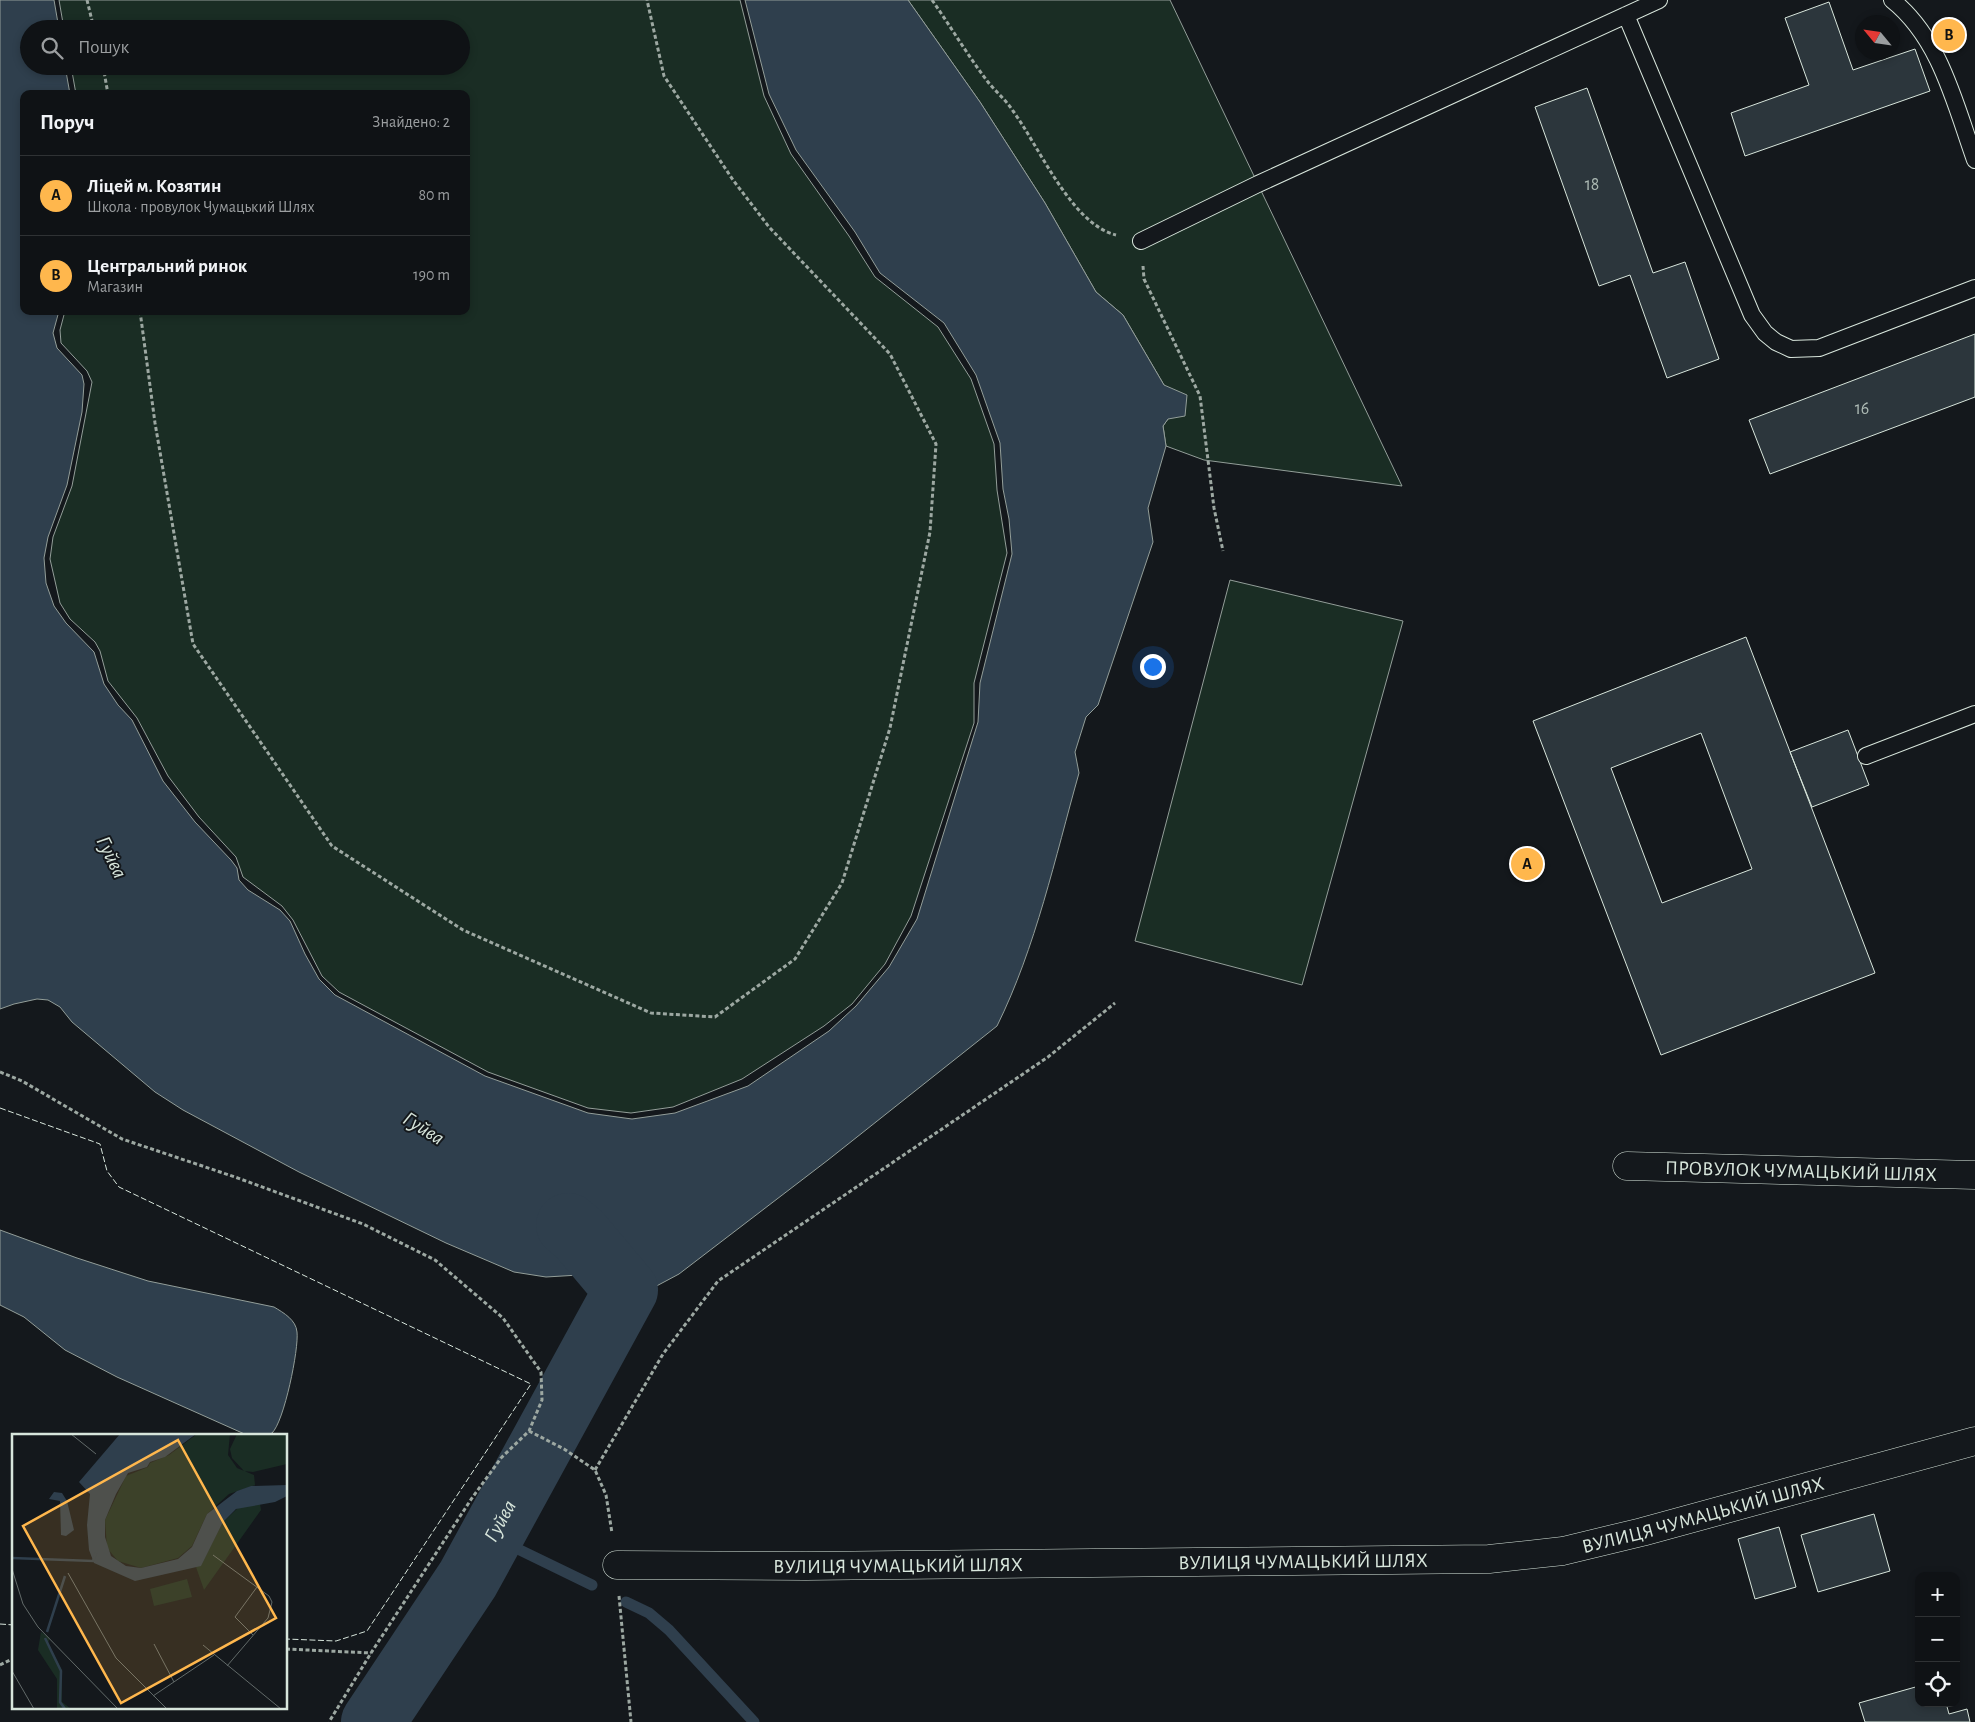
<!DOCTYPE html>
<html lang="uk">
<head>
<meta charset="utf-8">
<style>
  :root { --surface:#0f1215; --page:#1d2022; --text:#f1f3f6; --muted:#9b9ea0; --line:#2f3234; --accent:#ffb74d }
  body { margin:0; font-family:"Alegreya Sans",sans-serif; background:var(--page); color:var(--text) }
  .controls { position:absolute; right:15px; bottom:15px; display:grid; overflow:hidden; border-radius:10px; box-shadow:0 2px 8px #0003 }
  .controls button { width:45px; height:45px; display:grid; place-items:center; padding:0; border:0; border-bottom:1px solid var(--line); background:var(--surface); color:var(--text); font:25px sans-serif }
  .compass { position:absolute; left:1855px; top:15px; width:45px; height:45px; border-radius:50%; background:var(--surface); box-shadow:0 2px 8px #0003; rotate:299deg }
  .you { position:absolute; left:1152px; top:666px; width:18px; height:18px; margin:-12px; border:4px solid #fff; border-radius:50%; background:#1a73e8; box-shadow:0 0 0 8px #1a73e833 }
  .badge { display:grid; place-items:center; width:32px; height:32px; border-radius:50%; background:var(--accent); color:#111; font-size:16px; font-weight:700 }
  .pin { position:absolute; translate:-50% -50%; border:2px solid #fff; box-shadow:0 1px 5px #0006 }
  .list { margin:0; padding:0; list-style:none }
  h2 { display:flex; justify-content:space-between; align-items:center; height:65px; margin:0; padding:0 20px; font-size:21px }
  h2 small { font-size:16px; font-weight:400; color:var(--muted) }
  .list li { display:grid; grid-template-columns:32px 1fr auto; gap:15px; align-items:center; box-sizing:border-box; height:80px; padding:0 20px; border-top:1px solid var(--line) }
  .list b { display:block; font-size:19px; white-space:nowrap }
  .list p { margin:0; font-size:16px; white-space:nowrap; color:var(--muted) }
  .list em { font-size:16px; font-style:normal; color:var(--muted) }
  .icon { flex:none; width:28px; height:28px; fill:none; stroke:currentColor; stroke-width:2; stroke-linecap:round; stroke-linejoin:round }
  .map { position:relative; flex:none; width:1975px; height:1722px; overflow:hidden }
  .search { position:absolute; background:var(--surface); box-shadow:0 2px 8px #0003; left:20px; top:20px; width:450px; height:55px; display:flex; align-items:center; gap:12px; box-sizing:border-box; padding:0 18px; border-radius:28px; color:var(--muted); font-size:19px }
  .panel { position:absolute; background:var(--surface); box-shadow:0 2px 8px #0003; left:20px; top:90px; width:450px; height:225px; border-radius:10px }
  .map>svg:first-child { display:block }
  .green { fill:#1a2d24; stroke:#939e99 }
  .water { fill:#2f3f4d; stroke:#939e99 }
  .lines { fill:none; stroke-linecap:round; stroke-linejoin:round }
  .stream { stroke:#2f3f4d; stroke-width:11 }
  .river { stroke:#2f3f4d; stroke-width:64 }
  .building { fill:#2c363c; stroke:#d8e6dc; fill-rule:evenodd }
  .service-casing { stroke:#d8e6dc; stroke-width:18 }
  .minor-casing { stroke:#d8e6dc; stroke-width:29 }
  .path { stroke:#9da8a2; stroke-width:3; stroke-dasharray:4 2.5; stroke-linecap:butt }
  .service { stroke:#14181c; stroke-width:16 }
  .minor { stroke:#14181c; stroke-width:28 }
  .fence { stroke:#d8e6dc; stroke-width:1; stroke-dasharray:6 2.5; stroke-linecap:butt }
  .labels { text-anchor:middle; stroke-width:4; stroke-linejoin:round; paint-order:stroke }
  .number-label { font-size:18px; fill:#adbab4 }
  .street-label { font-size:20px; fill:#d8e6dc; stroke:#14181c }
  .water-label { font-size:21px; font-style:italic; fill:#d8e6dc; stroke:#14181c }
  .inset-river { fill:none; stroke:#2f3f4d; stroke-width:2.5 }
  .inset-road { fill:none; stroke:#626a69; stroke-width:1 }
  .view { fill:#ffb74d; fill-opacity:0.15; stroke:#ffb74d; stroke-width:2.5 }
  .inset-edge { fill:none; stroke:#d8e6dc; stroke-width:2.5 }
</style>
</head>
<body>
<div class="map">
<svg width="1975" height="1722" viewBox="0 0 1975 1722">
  <rect width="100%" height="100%" fill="#14181c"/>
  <path class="green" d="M59,0H740L764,96L791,154L849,236L875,277L938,327L971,379L994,444L997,490L1007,553L974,683V723L911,916L885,964L852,1004L824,1026L742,1079L673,1107L631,1113L588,1108L488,1072L339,992L322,976L293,920L282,906L243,877L236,857L199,817L168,776L137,718L108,681L100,651L95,642L70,619L60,603L50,559L53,537L72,486L92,382L87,371L61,343L60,330L65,311H466V94H76L71,66H461V29H64Z
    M908,0H1170L1402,486L1204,460L1166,446L1163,426L1168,419L1164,385L1123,315L1096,292L1045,203L980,102Z
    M1230,580L1403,621L1302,985L1135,941Z"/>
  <path class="water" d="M0,0H54L59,29H29V66H65L70,94H24V311H59L53,333L57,348L82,375L84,384L82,412L67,485L48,537L44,558L46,583L54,606L66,623L94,652L104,684L118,705L132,720L163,781L195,822L231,860L237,868L239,880L248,890L280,910L290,921L305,954L319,979L335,995L485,1076L588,1113L632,1119L675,1113L748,1086L829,1031L856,1006L889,967L917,919L978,722L980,683L1012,554L1009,519L1003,489L1000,443L976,375L944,323L880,273L855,232L796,150L769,94L745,0H908L980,102L1045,203L1096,292L1123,315L1164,385L1187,395L1185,416L1168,419L1163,426L1166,446L1148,508L1153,542L1098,705L1086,717L1075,752L1079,773C1055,858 1036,947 997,1026L828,1160L679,1274L649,1290H626L579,1275L546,1277L514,1272L446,1243L299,1172L183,1110L155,1092L72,1022L60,1007L48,1000L37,999L14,1004L0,1009Z
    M0,1230L77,1258L148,1281L274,1307C284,1313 296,1320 297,1332C299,1349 284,1422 272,1433C266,1438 256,1436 249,1436L117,1377L65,1350L24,1317L0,1305Z"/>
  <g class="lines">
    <path class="stream" d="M491,1536L592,1585
      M626,1602L649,1613L669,1630L754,1722"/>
    <path class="river" id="s1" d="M373,1722L468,1579L626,1290L579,1234L568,1225"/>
  </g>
  <path class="building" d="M1829,2L1853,70L1915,49L1930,91L1745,156L1731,113L1809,85L1785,18Z
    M1587,88L1653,273L1685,262L1719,359L1667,378L1630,275L1599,286L1535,107Z
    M1975,334V397L1770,474L1749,420Z
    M1746,637L1875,973L1661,1055L1533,721ZM1701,733L1752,869L1662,903L1611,768Z
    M1848,730L1869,785L1812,807L1790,752Z
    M1874,1514L1890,1571L1818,1592L1801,1535Z
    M1779,1527L1796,1587L1755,1599L1738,1539Z
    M1919,1686V1703H1946L1949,1714L1967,1709L1970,1722H1865L1859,1703Z"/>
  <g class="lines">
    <defs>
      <path id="service" d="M1892,0C1940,38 1955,104 1975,160
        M1626,15L1752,315L1765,333L1776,342L1791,349L1819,348L1975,288
        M1141,241L1258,184L1659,0
        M1866,756L1975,714"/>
      <g id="minor">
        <path id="s2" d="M1627,1166L1975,1175"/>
        <path id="s3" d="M617,1565L806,1566L1489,1559L1563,1551L1642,1532L1975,1441"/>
      </g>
    </defs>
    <use href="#service" class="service-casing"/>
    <use href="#minor" class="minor-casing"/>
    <path class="path" d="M87,0L94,29
      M932,0C951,27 968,56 988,82C996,92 1006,100 1013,111C1039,146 1071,224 1116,235
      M103,66L108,94
      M1143,266L1144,279L1200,396L1214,508L1223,551
      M140,311L155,423L193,644L332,846L463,930L651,1013L715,1017L795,959L842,883L890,728L930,532L936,444L890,354L769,227L733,180L664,76L647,0
      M0,1072L22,1081L122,1139L235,1177L363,1224L435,1260L503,1318L541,1372L542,1400L529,1431L501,1458L472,1498L371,1653L329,1722
      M529,1431L564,1449L595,1470L606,1495L612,1533
      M595,1470L663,1354L718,1281L1048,1057L1115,1003
      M619,1596L631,1722
      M286,1649L371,1653
      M0,1665L14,1658"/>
    <use href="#service" class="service"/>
    <use href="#minor" class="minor"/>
    <path class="fence" d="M0,1108L100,1144L107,1171L119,1187L531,1384L367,1631L336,1641L286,1639
      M0,1624L14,1625"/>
  </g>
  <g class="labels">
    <g class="number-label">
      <text x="1592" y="190">18</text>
      <text x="1862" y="414">16</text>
    </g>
    <g class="street-label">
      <text dy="7" stroke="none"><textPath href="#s2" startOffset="174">ПРОВУЛОК ЧУМАЦЬКИЙ ШЛЯХ</textPath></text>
      <text dy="7" stroke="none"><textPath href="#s3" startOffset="1091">ВУЛИЦЯ ЧУМАЦЬКИЙ ШЛЯХ</textPath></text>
      <text dy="7" stroke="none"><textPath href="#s3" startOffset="686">ВУЛИЦЯ ЧУМАЦЬКИЙ ШЛЯХ</textPath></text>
      <text dy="7" stroke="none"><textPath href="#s3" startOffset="281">ВУЛИЦЯ ЧУМАЦЬКИЙ ШЛЯХ</textPath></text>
    </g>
    <g class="water-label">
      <text transform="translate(112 857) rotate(64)" y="7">Гуйва</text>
      <text transform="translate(424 1128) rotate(32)" y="7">Гуйва</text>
      <text dy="7" stroke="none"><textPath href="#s1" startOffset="238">Гуйва</textPath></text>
    </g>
  </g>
  <g transform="translate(12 1434)">
    <rect width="275" height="275" fill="#14181c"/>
    <path d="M185,0H218L216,21L225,34L242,41L243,51L217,60L195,80L180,112L166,124L129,134L106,127L95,114L93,86L114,42L136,33L138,29L157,21ZM225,0H275V30L241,38L232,37L220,24L218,15ZM248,70L249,76L192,156L184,133L193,123L211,88L227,73ZM175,145L180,163L142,172L138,155ZM29,198L38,204L36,209L50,236V268L59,275H45V245L26,216Z" fill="#1a2d24"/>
    <path d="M108,0H184L153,23L138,28L135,33L116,39L104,60L93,86V103L99,122L114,132L129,134L166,125L180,113L195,80L225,57L239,52L275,51V62L263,68L224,75L211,88L189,132L123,147L82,129L77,116L75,91L78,60L67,48ZM42,58L50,59L55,67L62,96L54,102L49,101L48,67L37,65Z" fill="#2f3f4d"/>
    <path class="inset-river" d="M0,124L81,127L84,119M35,198L53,142M33,204L49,237L48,268L53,275"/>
    <path class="inset-road" d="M59,0L84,20M201,121L257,162L260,168L256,184L215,232M0,135L11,170L26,193L106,275M56,139L104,224L155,275M241,201L223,183L245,153M142,210L162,248M191,211L269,275M0,237L22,275M141,262L202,221"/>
    <path class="view" d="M166,6L264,184L109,269L11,92Z"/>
    <rect width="275" height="275" class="inset-edge"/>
  </g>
</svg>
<div class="controls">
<button>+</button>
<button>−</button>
<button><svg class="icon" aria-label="locate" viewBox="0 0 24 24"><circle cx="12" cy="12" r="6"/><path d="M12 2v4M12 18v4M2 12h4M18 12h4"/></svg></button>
</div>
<svg class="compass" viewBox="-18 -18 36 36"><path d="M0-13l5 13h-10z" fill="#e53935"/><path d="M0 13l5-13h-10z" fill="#9b9ea0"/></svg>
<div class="you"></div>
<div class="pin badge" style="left:1527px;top:864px">A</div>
<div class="pin badge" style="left:1949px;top:35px">B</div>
<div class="search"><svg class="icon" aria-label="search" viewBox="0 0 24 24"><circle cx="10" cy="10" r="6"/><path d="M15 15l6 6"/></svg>Пошук</div>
<section class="panel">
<h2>Поруч<small>Знайдено: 2</small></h2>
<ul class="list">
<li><span class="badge">A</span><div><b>Ліцей м. Козятин</b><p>Школа · провулок Чумацький Шлях</p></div><em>80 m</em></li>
<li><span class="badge">B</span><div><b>Центральний ринок</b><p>Магазин</p></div><em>190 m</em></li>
</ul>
</section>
</div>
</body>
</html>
